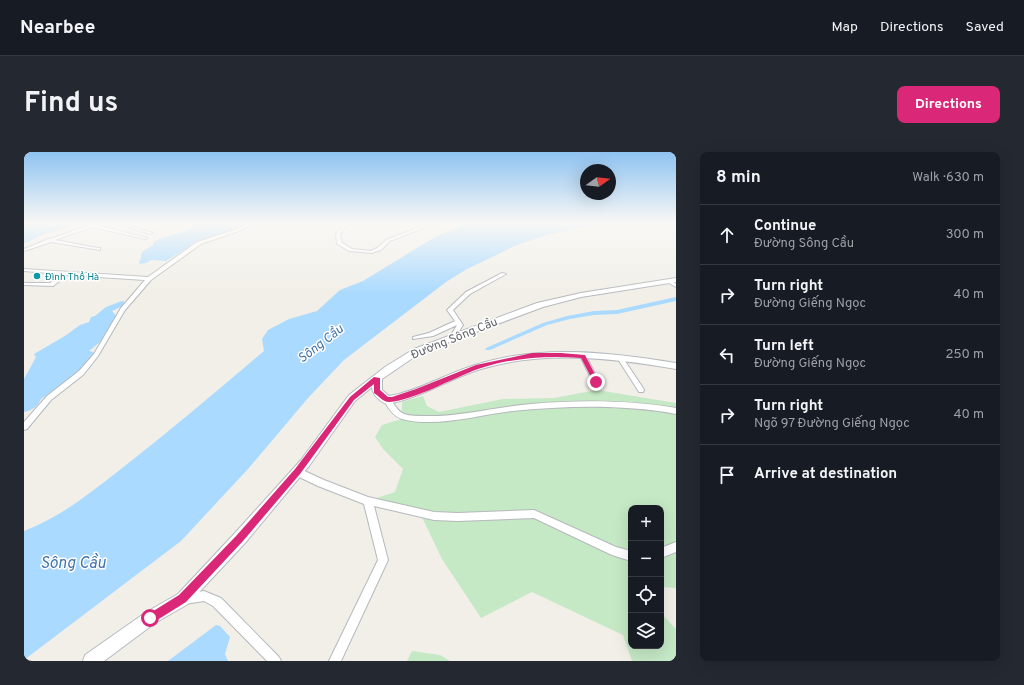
<!DOCTYPE html>
<html lang="en">
<head>
<meta charset="utf-8">
<style>
  :root { --surface:#171b24; --page:#242831; --text:#f1f3f6; --muted:#9ea1a6; --line:#363941; --accent:#db2777 }
  body { margin:0; font-family:Overpass,sans-serif; background:var(--page); color:var(--text) }
  .controls { position:absolute; right:12px; bottom:12px; display:grid; overflow:hidden; border-radius:8px; box-shadow:0 4px 16px #0002 }
  .controls button { width:36px; height:36px; display:grid; place-items:center; padding:0; border:0; border-bottom:1px solid var(--line); background:var(--surface); color:var(--text); font:20px sans-serif }
  .compass { position:absolute; left:556px; top:12px; width:36px; height:36px; border-radius:50%; background:var(--surface); box-shadow:0 4px 16px #0002; rotate:75deg }
  .stop { position:absolute; width:12px; height:12px; margin:-9px; border:3px solid #db2777; border-radius:50%; background:#fff }
  .stop.end { background:#db2777; border-color:#fff; box-shadow:0 1px 4px #0008 }
  .list { margin:0; padding:0; list-style:none }
  h2 { display:flex; justify-content:space-between; align-items:center; height:52px; margin:0; padding:0 16px; font-size:17px }
  h2 small { font-size:13px; font-weight:400; color:var(--muted) }
  .list li { display:grid; grid-template-columns:26px 1fr auto; gap:12px; align-items:center; box-sizing:border-box; height:60px; padding:0 16px; border-top:1px solid var(--line) }
  .list b { display:block; font-size:15px; white-space:nowrap }
  .list p { margin:0; font-size:13px; white-space:nowrap; color:var(--muted) }
  .list em { font-size:13px; font-style:normal; color:var(--muted) }
  .icon { flex:none; width:22px; height:22px; fill:none; stroke:currentColor; stroke-width:2; stroke-linecap:round; stroke-linejoin:round }
  .map { position:relative; flex:none; width:652px; height:509px; overflow:hidden; border-radius:8px }
  header { display:flex; align-items:center; gap:24px; box-sizing:border-box; height:56px; padding:0 20px; background:var(--surface); border-bottom:1px solid var(--line) }
  header strong { font-size:19px }
  nav { display:flex; gap:22px; margin-inline-start:auto; font-size:14px }
  .intro { display:flex; align-items:center; justify-content:space-between; box-sizing:border-box; height:96px; padding:0 24px }
  h1 { margin:0; font-size:28px }
  .button { padding:10px 18px; border-radius:8px; background:var(--accent); color:#fff; font-size:14px; font-weight:700 }
  main { display:flex; gap:24px; padding:0 24px }
  aside { flex:1; background:var(--surface); border-radius:8px; box-shadow:0 4px 16px #0002 }
  .map>svg:first-child { display:block }
  .green { fill:#c5e8c5 }
  .water { fill:#aadaff }
  .lines { fill:none; stroke-linecap:round; stroke-linejoin:round }
  .canal { fill:#aadaff; fill-rule:evenodd }
  .street-casing { stroke:#b5b8bc; stroke-width:2 }
  .secondary-casing { stroke:#b6babf; stroke-width:2 }
  .street { fill:#fff; fill-rule:evenodd }
  .secondary { fill:#fff; fill-rule:evenodd }
  .route { fill:#db2777 }
  .culture-dot { fill:#0f9aa8; stroke:#fff; stroke-width:1.5 }
  .labels { text-anchor:middle; stroke-width:3; stroke-linejoin:round; paint-order:stroke }
  .far-culture-label { font-size:10px; fill:#0d838f; stroke:#fff; text-anchor:start }
  .street-label { font-size:12px; fill:#5f6368; stroke:#fff }
  .water-label { font-size:13px; font-style:italic; fill:#4174aa; stroke:#fff }
  .near-water-label { font-size:16px; font-style:italic; fill:#4174aa; stroke:#fff }
</style>
</head>
<body>
<header>
<strong>Nearbee</strong>
<nav><a>Map</a><a>Directions</a><a>Saved</a></nav>
</header>
<div class="intro"><h1>Find us</h1><a class="button">Directions</a></div>
<main>
<div class="map">
<svg width="652" height="509" viewBox="0 0 652 509">
  <rect width="100%" height="100%" fill="#f1efe8"/>
  <path class="green" d="M573,238L652,251V436L637,435V356H607V494H637V461L652,477V509H608L599,483L508,440L457,466L418,407L395,359L353,346L371,340L379,317L359,297L351,285L358,273L378,267V250L399,244L403,254L415,260L479,247L530,246Z
    M388,499L416,503L426,509H383Z"/>
  <path class="water" d="M10,71H58C46,75 35,78 24,81C16,83 8,89 0,91V75Z
    M176,71H225L211,77L174,89L142,109L127,108L122,111L115,112L118,100L129,93L130,90C140,84 151,83 162,79C168,77 171,72 176,71Z
    M443,71H579L523,83L493,93L443,117L422,130L320,208L284,246L224,317L157,389L0,508V379C37,365 66,341 97,317C146,279 193,239 240,199L238,187L244,178L265,167L293,159L316,138L339,129L411,85Z
    M98,149H100L99,154L88,159L92,164L76,190L65,199L70,200L54,221L17,247C13,255 9,258 0,260V227L12,205L10,202L41,184L56,173L65,170L67,165L71,164L82,155Z
    M192,473L196,474L206,485L201,502L204,509H144Z"/>
  <g class="lines">
    <path class="canal" d="M652,145V149L593,162L570,163L546,167L523,173L466,198H462L461,197L462,196L519,171L543,164L570,159L593,158Z"/>
    <defs>
      <path id="street" d="M71,71H76L72,73L123,86L121,87L68,75L31,88L74,96H76V98L27,90L0,99V97L22,88L23,87H26Z
        M91,71H96L129,81L126,82Z
        M138,71H145L152,73L150,74Z
        M225,71H230L215,79L177,92L127,128L101,158L74,204L59,223L27,248L3,277L0,278V270L23,244L55,219L70,202L97,156L121,128L43,123L29,134L0,133V131H26L38,122L0,119V117L124,125L173,90L213,77Z
        M320,71H324L316,82L317,90L328,97L347,99L353,96L364,87L407,71H412L366,89L357,98L348,101L325,99L313,92L312,82Z
        M478,121L482,122L446,142L429,158L439,173L431,186H427L426,185L433,173L409,184L389,187V185L405,181L431,169L423,158L424,157L442,140Z
        M643,128H647L652,132V135L643,130Z
        M559,202L562,204L575,230L574,232H570L556,204Z
        M597,205L599,206L619,236L620,238L619,240H615L594,207Z
        M363,245L365,246C370,251 373,259 380,262C386,264 394,264 401,264C436,265 471,255 507,252C555,248 604,248 652,256V262C597,252 543,254 488,259C454,263 412,276 378,267C369,264 364,256 360,248Z
        M274,316L300,328L344,345L410,360L434,361L510,358L592,395L607,399V409L588,403L510,366L434,369L410,368L350,354L364,408L317,509H305L354,408L340,352L294,334L271,323L270,320L271,317Z
        M652,390V400L637,406V396Z
        M180,439L197,446L255,505L257,509H243L189,454L180,449L161,452L157,451L156,447L157,443Z"/>
      <path id="secondary" d="M652,126V130L557,145L519,155L396,201L358,227V238L365,244L375,242C401,235 425,221 451,213C516,192 585,200 652,211V217C588,206 520,198 457,217C424,227 397,246 363,252C356,250 348,242 348,235L331,249L285,314L221,391L164,452L131,471L80,509H59L61,503L121,461L154,442L211,381L277,308L325,243L361,215L390,197L513,151L557,141Z"/>
    </defs>
    <use href="#street" class="street-casing"/>
    <use href="#secondary" class="secondary-casing"/>
    <use href="#street" class="street"/>
    <use href="#secondary" class="secondary"/>
  </g>
  <linearGradient id="sky" x2="0" y2="1"><stop stop-color="#8fc3f1"/><stop offset="0.5" stop-color="#f9f8f5"/><stop offset="1" stop-color="#f9f8f5" stop-opacity="0"/></linearGradient>
  <rect width="652" height="142" fill="url(#sky)"/>
  <path class="route" d="M508,201H537L561,203L575,230L570,231L557,206C522,203 487,206 454,217C429,226 391,248 365,250C359,250 355,244 350,241V232L330,248L276,322L219,389L162,450L130,470L126,471L123,470L121,466L123,463L155,443L213,383L271,317L326,245L350,225L356,226V238L364,245H368L392,237L452,213Z"/>
  <circle class="culture-dot" cx="13" cy="124" r="4"/>
  <g class="labels">
    <g class="far-culture-label">
      <text x="21" y="128">Đình Thổ Hà</text>
    </g>
    <g class="street-label">
      <text transform="translate(430 186) rotate(-22)" y="4">Đường Sông Cầu</text>
    </g>
    <g class="water-label">
      <text transform="translate(296 191) rotate(-38)" y="5">Sông Cầu</text>
    </g>
    <g class="near-water-label">
      <text x="49" y="416">Sông Cầu</text>
    </g>
  </g>
</svg>
<div class="controls">
<button>+</button>
<button>−</button>
<button><svg class="icon" aria-label="locate" viewBox="0 0 24 24"><circle cx="12" cy="12" r="6"/><path d="M12 2v4M12 18v4M2 12h4M18 12h4"/></svg></button>
<button><svg class="icon" aria-label="layers" viewBox="0 0 24 24"><path d="M12 4l9 5-9 5-9-5zM3 14l9 5 9-5"/></svg></button>
</div>
<svg class="compass" viewBox="-18 -18 36 36"><path d="M0-13l5 13h-10z" fill="#e53935"/><path d="M0 13l5-13h-10z" fill="#9ea1a6"/></svg>
<div class="stop" style="left:126px;top:466px"></div>
<div class="stop end" style="left:572px;top:230px"></div>
</div>
<aside>
<h2>8 min<small>Walk · 630 m</small></h2>
<ul class="list">
<li><svg class="icon" aria-label="ahead" viewBox="0 0 24 24"><path d="M12 20V5M6 11l6-6 6 6"/></svg><div><b>Continue</b><p>Đường Sông Cầu</p></div><em>300 m</em></li>
<li><svg class="icon" aria-label="right" viewBox="0 0 24 24"><path d="M7 20v-9h11M14 6l5 5-5 5"/></svg><div><b>Turn right</b><p>Đường Giếng Ngọc</p></div><em>40 m</em></li>
<li><svg class="icon" aria-label="left" viewBox="0 0 24 24"><path d="M17 20v-9H6M10 6l-5 5 5 5"/></svg><div><b>Turn left</b><p>Đường Giếng Ngọc</p></div><em>250 m</em></li>
<li><svg class="icon" aria-label="right" viewBox="0 0 24 24"><path d="M7 20v-9h11M14 6l5 5-5 5"/></svg><div><b>Turn right</b><p>Ngõ 97 Đường Giếng Ngọc</p></div><em>40 m</em></li>
<li><svg class="icon" aria-label="arrive" viewBox="0 0 24 24"><path d="M6 21V4h12l-3 4 3 4H6"/></svg><div><b>Arrive at destination</b></div></li>
</ul>
</aside>
</main>
</body>
</html>
